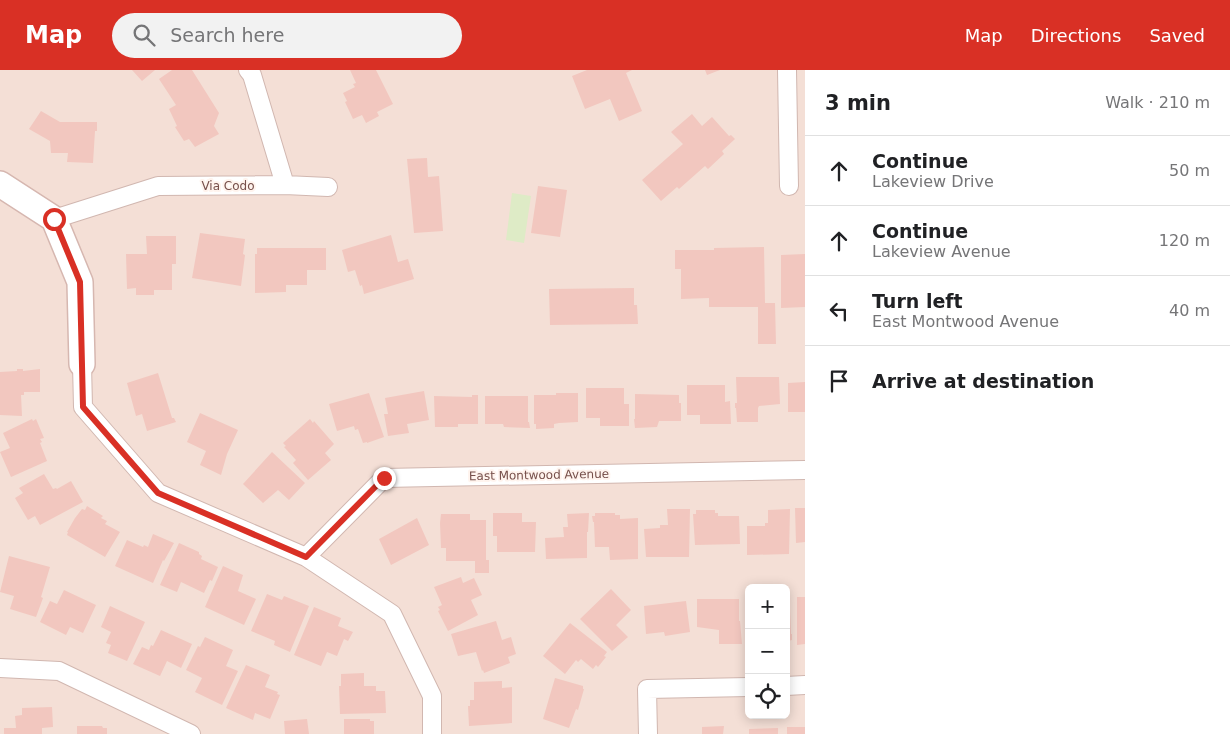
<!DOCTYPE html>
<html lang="en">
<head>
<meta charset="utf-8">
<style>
  :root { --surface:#fff; --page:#f2f2f2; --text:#202124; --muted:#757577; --line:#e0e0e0; --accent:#d93025 }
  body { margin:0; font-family:"DejaVu Sans",sans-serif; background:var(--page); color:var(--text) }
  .controls { position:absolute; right:15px; bottom:15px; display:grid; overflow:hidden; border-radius:8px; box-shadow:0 2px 12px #0003 }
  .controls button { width:45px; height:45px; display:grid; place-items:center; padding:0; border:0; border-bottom:1px solid var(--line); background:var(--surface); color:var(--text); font:25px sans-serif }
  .stop { position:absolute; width:15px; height:15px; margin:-11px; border:4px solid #d93025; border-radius:50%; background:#fff }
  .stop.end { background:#d93025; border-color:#fff; box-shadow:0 1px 5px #0008 }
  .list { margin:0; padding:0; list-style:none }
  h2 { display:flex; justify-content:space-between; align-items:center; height:65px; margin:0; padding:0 20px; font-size:21px }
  h2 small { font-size:16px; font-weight:400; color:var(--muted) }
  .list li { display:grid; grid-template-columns:32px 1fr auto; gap:15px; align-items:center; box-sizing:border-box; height:70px; padding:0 20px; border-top:1px solid var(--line) }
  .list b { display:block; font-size:19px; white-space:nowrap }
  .list p { margin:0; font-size:16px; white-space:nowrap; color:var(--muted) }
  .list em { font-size:16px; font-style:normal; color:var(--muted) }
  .icon { flex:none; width:28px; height:28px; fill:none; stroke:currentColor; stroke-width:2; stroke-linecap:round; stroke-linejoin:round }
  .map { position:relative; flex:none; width:805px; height:664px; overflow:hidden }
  header { display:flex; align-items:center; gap:30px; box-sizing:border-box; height:70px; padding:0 25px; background:var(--accent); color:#fff }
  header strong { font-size:24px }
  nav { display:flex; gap:28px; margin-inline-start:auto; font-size:18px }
  .search { width:350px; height:45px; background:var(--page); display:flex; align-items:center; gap:12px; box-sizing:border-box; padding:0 18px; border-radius:28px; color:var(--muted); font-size:19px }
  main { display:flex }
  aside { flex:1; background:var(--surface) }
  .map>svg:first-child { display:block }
  .residential { fill:#f4dfd6; fill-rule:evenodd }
  .garden { fill:#deebc6 }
  .building { fill:#f2c7bf }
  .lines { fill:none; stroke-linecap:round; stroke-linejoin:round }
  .street-casing { stroke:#d1b7b0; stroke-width:20 }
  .secondary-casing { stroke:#d6b7b0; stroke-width:28 }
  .street { stroke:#fff; stroke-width:18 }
  .secondary { stroke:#fff; stroke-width:25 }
  .route { stroke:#d93025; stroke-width:6 }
  .labels { text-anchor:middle; stroke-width:4; stroke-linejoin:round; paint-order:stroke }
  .street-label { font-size:12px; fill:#77504b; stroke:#fff4ee }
</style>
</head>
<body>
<header>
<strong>Map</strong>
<div class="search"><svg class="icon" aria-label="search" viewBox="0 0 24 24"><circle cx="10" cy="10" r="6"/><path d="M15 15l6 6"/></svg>Search here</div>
<nav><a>Map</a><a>Directions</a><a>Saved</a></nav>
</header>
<main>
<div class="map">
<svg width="805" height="664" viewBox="0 0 805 664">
  <rect width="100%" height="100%" fill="#fcefe8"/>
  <path class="residential" d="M0,0H805V664H0ZM749,518H786V645H749Z"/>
  <path class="garden" d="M512,123L531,126L524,173L506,170Z"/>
  <path class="building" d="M132,0H155L142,11Z
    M172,0H192L219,43L214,56L219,64L195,77L189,69L184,71L175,57L177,56L169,39L176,35L159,9Z
    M350,0H376L393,34L377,42L379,46L366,53L362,45L353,49L345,32L347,31L343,23L355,17L353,14L356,13Z
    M587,0H632L626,3L642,41L619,51L610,29L585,39L572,6Z
    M705,0H720L707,5Z
    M41,41L60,52H97V61H95L93,93L67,92L68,83H51L50,71L29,59Z
    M692,44L702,56L712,47L729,66L731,65L735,69L722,81L724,84L708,99L705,96L679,119L677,117L661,131L642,110L683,74L671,62Z
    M427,88L428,107L439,106L443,161L414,163L407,89Z
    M538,116L567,120L560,167L531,163Z
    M200,163L245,169L243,184L245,185L241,216L192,208Z
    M391,165L398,192L408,189L414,209L364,224L362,215L360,216L355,200L348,202L342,180Z
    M146,166H176V194H172V220H154V225H136V218L127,219L126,184H147Z
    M764,177L765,233H775L776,274H758V237H709V228L681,229V199H675V180H714V178Z
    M257,178H326V200H307V215H286V222L255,223V184H257Z
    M805,184V237L781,238V185Z
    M634,218V235H637L638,254L550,255L549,219Z
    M17,299H23V301L40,299V322H24V325H21L22,346L0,345V302L17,301Z
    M158,303L172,348H174L176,352L147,361L142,344L136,346L127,313Z
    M736,307H779L780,334L759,336L758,338V352H737L736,338H735V333H737Z
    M805,312V342H788V313Z
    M687,315H725V332L730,331L731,354H700V345H687Z
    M586,318H624V334H629V356H600V348H586Z
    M424,321L429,350L407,354L409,363L388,366L384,344H388L385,328Z
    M369,323L384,367L367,373V372L363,373L358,359L355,360L354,356L337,361L329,334Z
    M556,323H578V352L559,353L554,354V358L536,359V354H534V325H556Z
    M635,324L679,325V333H681V351H659L657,357L635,358L634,349H635Z
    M472,325H478V354H458V357H435L434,326L472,327Z
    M485,326H528V352H529L530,358L504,357L503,354H485Z
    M200,343L238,360L227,384L221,405L200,395L206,381L187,372Z
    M32,349L33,351L36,349L44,368L40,369L42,372L40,373L47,391L11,407L0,382L10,378L3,363Z
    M310,349L313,353L314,351L334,374L325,383L331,390L308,410L293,393L296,390L284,377L286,376L283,373Z
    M272,382L305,413L289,430L278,420L263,433L243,414Z
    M44,404L53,419L56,418L57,419L71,411L83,432L40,455L35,446L28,450L15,428L23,423L19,418Z
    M87,436L103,446L101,448L107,451L105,454L120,462L105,487L67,465L68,462H67L75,448L82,439L85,440Z
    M795,438H805V472L796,473Z
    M667,439H690L689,487H646L644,459L660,458V455H668Z
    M790,439L789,484L747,485V456H765V453H768V440Z
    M696,440H715V443H718V446H739L740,474L695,475L693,444H696Z
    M493,443H522V452H536L535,482H497V466H493Z
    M589,443L588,462H587V488L546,489L545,468L564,467L563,457H568L567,444Z
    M595,443H615V445H620V449L638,448V489L610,490L609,477H595L594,452H593L592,446H595Z
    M441,444H470V450H486V490H489V503H475V491H446V478H441L440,453Z
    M417,448L429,475L391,495L379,469Z
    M153,464L174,473L164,491L163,490L153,513L115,496L127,470L143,477L144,475L148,477Z
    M179,473L199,482V484L202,486L201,489L218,497L212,511L210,510L204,523L181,512L177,522L160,515Z
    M9,486L50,497L41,527L43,528L36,547L10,539L14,526L0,522Z
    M223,496L243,505L238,521L256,529L244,555L205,537Z
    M461,507L463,513L474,508L482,525L471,530L478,545L448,561L438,541L440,540L438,537L442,535L434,517Z
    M611,519L631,540L616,555L628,567L612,581L580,549Z
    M64,520L96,535L83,563L70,557L66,565L40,552L50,531L57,534Z
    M267,524L282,530L284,526L309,536L290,582L274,575L275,571L251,561Z
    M797,527H805V574L797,575Z
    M697,529H739V551H740L742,574H719V560L697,557Z
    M686,531L690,562L665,566L664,562L646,564L644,536Z
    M110,536L145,552L127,591L108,583L111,575L106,573L111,562L101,557Z
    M314,537L341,548L338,556L353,562L348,571L344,569L337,586L327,582L321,596L294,585Z
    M786,539H790L791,564H792V570L788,571H786Z
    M496,551L502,570L511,567L516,584L508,587L510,593L484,603L483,600L482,601L476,582L458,586L451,564Z
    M570,553L607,582L604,586L606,587L598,597L596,595L593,599L581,589L578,592L576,590L565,604L543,586Z
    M161,560L192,574L181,598L167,591L160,606L133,594L142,577L149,580L151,575L153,576Z
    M205,567L233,580L226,596L238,601L222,635L195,622L202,608L186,600L198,576L200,577Z
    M246,595L270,605L265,617L278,622L277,624L280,625L270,649L255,643L253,650L226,638Z
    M364,603V616H376V621H385L386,643L340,644L339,616H341V604Z
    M555,608L583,616V619H584L578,640L576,639L569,658L543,649Z
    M502,611V618L512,617V653L469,656L468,636H470V630H474V612Z
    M52,637L53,657L42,658V664H4V658H16L15,646L22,645V638Z
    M307,649L309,664H285L284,651Z
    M344,649H370V651H374V664H344Z
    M77,656H102L103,658H107V664H77Z
    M724,656L723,664H702V657Z
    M787,657H805V664H787Z
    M778,658V664H749V659Z"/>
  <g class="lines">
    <defs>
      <path id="street" d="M787,0L789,116
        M285,115L328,117
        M54,149L158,116L285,115L252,5L248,0
        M82,294L83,337L158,423L306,487L392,544L432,626V664
        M306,487L384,408L805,400
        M0,598L59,601L191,664
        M786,616L805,615
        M648,664L647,619L749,617"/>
      <path id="secondary" d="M0,114L54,149L80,212L82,294"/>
    </defs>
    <use href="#street" class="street-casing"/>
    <use href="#secondary" class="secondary-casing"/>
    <use href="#street" class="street"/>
    <use href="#secondary" class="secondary"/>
  </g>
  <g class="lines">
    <path class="route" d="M54,149L80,212L83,337L158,423L306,487L384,408"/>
  </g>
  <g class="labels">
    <g class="street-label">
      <text x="228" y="120">Via Codo</text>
      <text transform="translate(539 405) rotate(-1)" y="4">East Montwood Avenue</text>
    </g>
  </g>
</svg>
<div class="controls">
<button>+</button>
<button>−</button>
<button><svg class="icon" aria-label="locate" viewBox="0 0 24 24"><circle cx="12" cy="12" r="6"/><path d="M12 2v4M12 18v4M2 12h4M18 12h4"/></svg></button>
</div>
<div class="stop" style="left:54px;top:149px"></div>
<div class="stop end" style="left:384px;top:408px"></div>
</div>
<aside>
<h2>3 min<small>Walk · 210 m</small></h2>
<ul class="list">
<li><svg class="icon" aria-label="ahead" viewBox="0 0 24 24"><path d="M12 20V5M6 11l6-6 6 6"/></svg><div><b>Continue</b><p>Lakeview Drive</p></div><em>50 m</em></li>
<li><svg class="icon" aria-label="ahead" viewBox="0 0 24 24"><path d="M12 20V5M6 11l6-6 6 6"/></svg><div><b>Continue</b><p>Lakeview Avenue</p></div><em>120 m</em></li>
<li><svg class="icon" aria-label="left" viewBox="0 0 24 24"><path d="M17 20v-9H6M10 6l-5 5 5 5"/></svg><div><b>Turn left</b><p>East Montwood Avenue</p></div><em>40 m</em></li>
<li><svg class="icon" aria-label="arrive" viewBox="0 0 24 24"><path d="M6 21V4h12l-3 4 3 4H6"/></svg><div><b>Arrive at destination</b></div></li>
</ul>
</aside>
</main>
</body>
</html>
